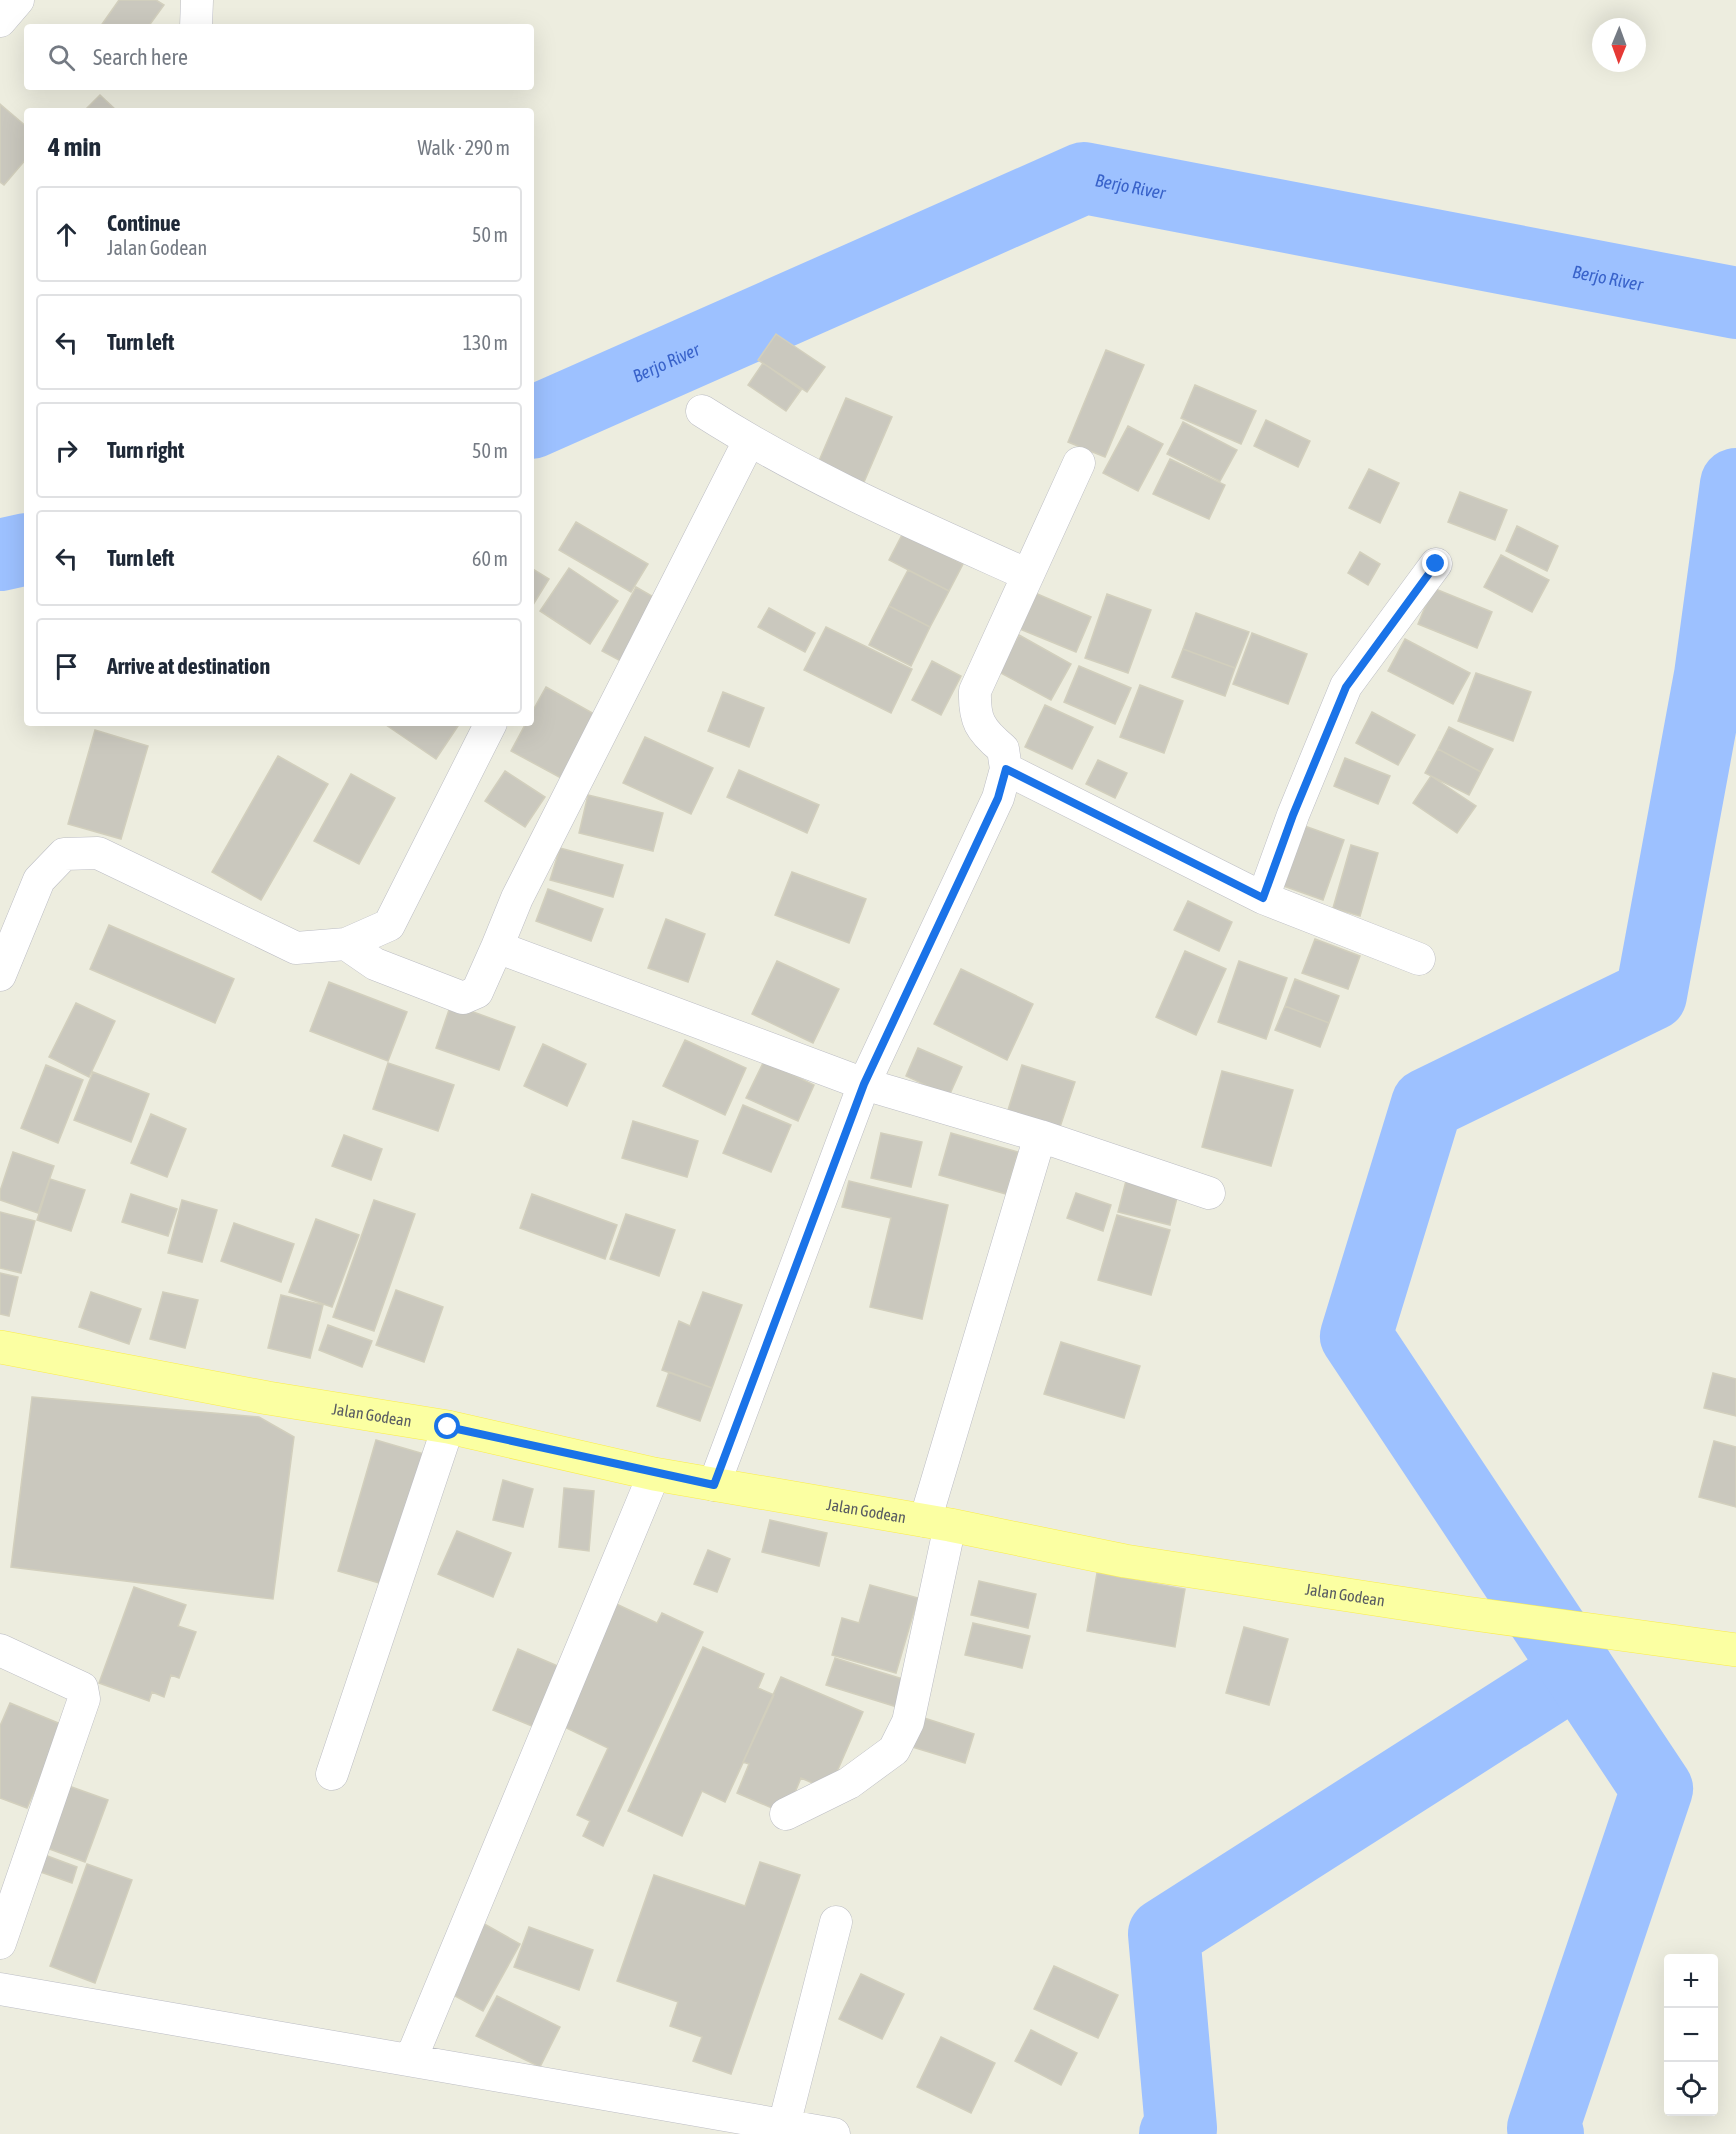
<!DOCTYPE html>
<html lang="en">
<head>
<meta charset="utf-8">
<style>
  :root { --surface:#fff; --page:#f2f2f3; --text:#1f2937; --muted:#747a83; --line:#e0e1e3 }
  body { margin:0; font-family:"Asap Condensed",sans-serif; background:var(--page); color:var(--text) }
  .controls { position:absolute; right:18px; bottom:18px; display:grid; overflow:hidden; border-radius:6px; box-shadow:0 6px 24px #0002 }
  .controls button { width:54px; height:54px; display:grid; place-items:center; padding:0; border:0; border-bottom:2px solid var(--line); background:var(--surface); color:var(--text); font:30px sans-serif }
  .compass { position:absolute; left:1592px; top:18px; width:54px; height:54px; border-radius:50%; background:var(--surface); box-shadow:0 6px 24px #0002; rotate:181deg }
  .stop { position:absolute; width:18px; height:18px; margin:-14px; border:4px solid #1a73e8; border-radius:50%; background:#fff }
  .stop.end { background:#1a73e8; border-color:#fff; box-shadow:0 2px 6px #0008 }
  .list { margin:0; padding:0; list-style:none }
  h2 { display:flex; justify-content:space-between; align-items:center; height:78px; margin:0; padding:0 24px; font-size:26px }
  h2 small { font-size:20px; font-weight:400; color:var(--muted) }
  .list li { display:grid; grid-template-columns:39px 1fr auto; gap:18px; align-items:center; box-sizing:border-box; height:96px; margin:0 12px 12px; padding:0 12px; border:2px solid var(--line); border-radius:6px }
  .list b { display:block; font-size:22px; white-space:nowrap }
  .list p { margin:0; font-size:20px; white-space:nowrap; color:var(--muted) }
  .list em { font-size:20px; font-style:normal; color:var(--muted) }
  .icon { flex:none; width:33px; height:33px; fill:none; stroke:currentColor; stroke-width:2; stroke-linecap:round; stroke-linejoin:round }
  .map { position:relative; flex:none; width:1736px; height:2134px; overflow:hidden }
  .search { position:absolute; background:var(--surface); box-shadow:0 6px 24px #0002; left:24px; top:24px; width:510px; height:66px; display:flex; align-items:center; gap:15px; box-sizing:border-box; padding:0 21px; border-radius:6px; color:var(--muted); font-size:22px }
  .panel { position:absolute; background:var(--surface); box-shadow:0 6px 24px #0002; left:24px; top:108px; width:510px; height:618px; border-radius:6px }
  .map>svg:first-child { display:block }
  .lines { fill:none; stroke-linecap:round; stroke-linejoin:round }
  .river { stroke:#9dc1ff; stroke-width:72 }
  .building { fill:#cac8be; stroke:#d2cfbd; stroke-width:1.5 }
  .minor-casing { stroke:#bcbdc4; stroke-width:33 }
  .primary-casing { stroke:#fbed4a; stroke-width:34 }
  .minor { stroke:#fff; stroke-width:32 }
  .primary { stroke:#fbffa2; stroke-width:33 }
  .route { stroke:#1a73e8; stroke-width:8 }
  .labels { text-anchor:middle; stroke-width:5; stroke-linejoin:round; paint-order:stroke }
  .street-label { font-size:16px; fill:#585b62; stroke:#fff }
  .water-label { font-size:18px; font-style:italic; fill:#3862ca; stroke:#fff }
</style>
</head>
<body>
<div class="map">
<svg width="1736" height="2134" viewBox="0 0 1736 2134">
  <rect width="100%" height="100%" fill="#ededdf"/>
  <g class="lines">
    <g class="river">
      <path id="s1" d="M531,423L1084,178L1736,303"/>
      <path d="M0,555L27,549"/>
      <path d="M1175,2134L1181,2128L1164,1934L1578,1670"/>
      <path d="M1548,2134L1543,2128L1657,1789L1356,1336L1427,1104L1651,995L1710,675L1736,484"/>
    </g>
  </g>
  <path class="building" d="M119,0H156L164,5L148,27H100Z
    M100,95L117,111H84Z
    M0,104L27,127V158L4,185L0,182Z
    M776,334L825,367L807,392L758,360Z
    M1106,350L1144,365L1105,457L1068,442Z
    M763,363L801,390L786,411L748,385Z
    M1195,385L1256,411L1241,444L1181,418Z
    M846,398L892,417L861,489L815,470Z
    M1266,420L1310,441L1298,467L1254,446Z
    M1183,422L1237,450L1220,481L1167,454Z
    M1128,426L1163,444L1138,491L1103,473Z
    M1170,459L1225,485L1209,519L1153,494Z
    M1369,469L1399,483L1380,523L1349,508Z
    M1460,492L1507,510L1495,540L1448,522Z
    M576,522L648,564L631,592L559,550Z
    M1517,526L1558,546L1547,571L1506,551Z
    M903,533L963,564L949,591L889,560Z
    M1360,552L1380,564L1368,585L1348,573Z
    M1501,555L1549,580L1532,612L1484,587Z
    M531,568L549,579L531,608Z
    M569,568L618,601L590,644L540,611Z
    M908,570L949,591L930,627L889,606Z
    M636,587L664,603L630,666L602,651Z
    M1433,588L1492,612L1477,648L1418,624Z
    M1035,593L1091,617L1076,652L1020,629Z
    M1107,594L1151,610L1128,673L1085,658Z
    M889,606L930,627L911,666L869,645Z
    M769,608L815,633L805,652L758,627Z
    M1196,613L1249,632L1235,668L1183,649Z
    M826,627L912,669L891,713L804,670Z
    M1252,633L1307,654L1288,704L1233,684Z
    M1019,635L1071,664L1051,700L999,672Z
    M1405,639L1470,673L1453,704L1388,671Z
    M1183,649L1235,668L1225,696L1172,677Z
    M932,661L961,676L941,715L912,700Z
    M1079,666L1131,688L1115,724L1064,702Z
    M1476,673L1531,692L1513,741L1458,721Z
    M1140,685L1183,701L1164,753L1120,737Z
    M546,687L596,715L561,778L511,751L526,723H531V714Z
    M723,692L764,708L749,747L708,731Z
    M1045,705L1093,727L1072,769L1025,747Z
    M1372,712L1415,735L1398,765L1356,743Z
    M388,723H460L436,759L386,725Z
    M1449,727L1493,749L1481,772L1438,749Z
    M95,730L148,746L121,839L68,824Z
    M645,737L713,768L691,814L623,783Z
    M1438,749L1481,772L1469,795L1425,773Z
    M278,756L328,784L261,900L212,872Z
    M1345,758L1390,776L1378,804L1334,786Z
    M1098,760L1127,773L1115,798L1086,784Z
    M739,770L819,805L807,833L727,797Z
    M505,771L545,797L525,827L485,801Z
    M351,774L395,798L359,864L314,841Z
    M1431,776L1476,806L1457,833L1413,803Z
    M588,795L663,813L653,851L579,833Z
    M1299,824L1344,840L1323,900L1278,884Z
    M1351,845L1378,853L1360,916L1333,908Z
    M560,848L623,865L613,897L550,880Z
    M792,872L866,899L849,943L775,915Z
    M548,889L603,909L591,941L536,921Z
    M1188,901L1232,922L1219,951L1174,930Z
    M666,919L705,934L688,982L648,968Z
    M109,925L234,979L215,1023L90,969Z
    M1315,939L1360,956L1348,989L1302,973Z
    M1185,951L1226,969L1196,1035L1156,1017Z
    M777,961L839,989L813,1043L752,1014Z
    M1239,961L1287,978L1266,1039L1218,1022Z
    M961,969L1033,1004L1007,1060L934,1024Z
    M1295,979L1339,996L1329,1023L1285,1006Z
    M329,982L407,1012L388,1061L310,1031Z
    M76,1003L115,1021L89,1077L49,1057Z
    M451,1004L515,1027L499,1070L436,1048Z
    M1285,1006L1329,1023L1320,1047L1275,1030Z
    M685,1040L746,1068L725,1115L663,1086Z
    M543,1044L586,1064L567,1106L524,1086Z
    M918,1048L962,1067L949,1096L906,1076Z
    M764,1061L814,1085L798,1121L746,1098Z
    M388,1063L454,1085L438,1131L373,1109Z
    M46,1065L83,1080L58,1143L21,1128Z
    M1022,1065L1075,1082L1060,1127L1008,1110Z
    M1222,1071L1293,1090L1271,1166L1202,1147Z
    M93,1072L149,1094L131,1142L74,1120Z
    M743,1105L791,1125L771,1172L723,1153Z
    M151,1114L186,1129L167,1177L131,1163Z
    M633,1121L698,1141L687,1177L622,1158Z
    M881,1133L922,1142L911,1187L871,1178Z
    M951,1133L1018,1152L1006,1194L939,1175Z
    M344,1135L382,1149L371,1180L332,1166Z
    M13,1152L54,1166L38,1213L0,1200V1191Z
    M1127,1177L1179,1190L1170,1225L1118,1212Z
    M50,1179L85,1190L71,1231L37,1220Z
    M849,1181L948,1205L922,1319L870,1307L891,1218L842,1207Z
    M1076,1193L1111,1205L1103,1231L1067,1218Z
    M131,1194L177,1209L168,1236L122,1222Z
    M532,1194L617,1225L605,1259L520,1228Z
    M182,1200L217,1210L202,1262L168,1253Z
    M374,1200L415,1214L374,1331L333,1317Z
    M0,1212L35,1221L21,1273L0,1268Z
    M626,1214L675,1230L659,1276L610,1259Z
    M1117,1215L1170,1230L1151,1295L1098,1280Z
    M316,1219L359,1235L332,1307L289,1292Z
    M234,1223L294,1244L281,1282L221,1261Z
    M0,1273L18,1277L9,1316L0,1314Z
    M396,1290L443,1307L424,1362L376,1345Z
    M91,1292L141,1309L129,1344L79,1327Z
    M163,1292L198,1300L185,1348L150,1339Z
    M703,1292L742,1305L712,1388L662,1370L679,1321L690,1326Z
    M281,1295L323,1305L310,1358L268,1348Z
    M328,1325L372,1341L362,1367L319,1350Z
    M1061,1342L1140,1366L1124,1418L1044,1394Z
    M669,1372L712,1388L700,1421L657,1406Z
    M1713,1373L1736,1379V1416L1704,1408Z
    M32,1397L259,1417L294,1437L273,1599L11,1567Z
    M376,1440L431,1456L393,1587L338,1571Z
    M1714,1441L1736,1447V1507L1699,1497Z
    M503,1480L533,1489L523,1527L493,1520Z
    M564,1488L594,1491L589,1551L559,1547Z
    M770,1520L827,1533L819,1566L762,1552Z
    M457,1531L511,1553L493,1597L438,1574Z
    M708,1550L730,1559L717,1592L694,1584Z
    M1097,1573L1185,1589L1175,1647L1087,1631Z
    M979,1581L1036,1594L1028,1628L971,1615Z
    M870,1585L918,1598L896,1673L832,1655L842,1618L859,1623Z
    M134,1587L186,1605L178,1626L196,1632L179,1678L171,1675L164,1697L152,1692L149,1701L99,1683Z
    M612,1602L657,1623L662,1613L703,1632L603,1846L583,1836L590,1821L577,1815L608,1748L556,1723Z
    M973,1623L1030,1636L1022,1668L965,1655Z
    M1244,1627L1288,1639L1269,1705L1226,1693Z
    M703,1647L764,1674L758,1688L774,1695L725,1802L702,1791L682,1836L628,1811Z
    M518,1649L560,1667L544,1731L493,1710Z
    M835,1658L906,1680L897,1707L826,1685Z
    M781,1677L863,1712L829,1790L801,1778L786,1814L737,1793L749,1764L743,1762Z
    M10,1703L63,1725L27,1808L0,1798V1726Z
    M918,1716L974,1734L965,1763L909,1746Z
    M66,1785L108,1800L85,1862L44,1847Z
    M42,1854L77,1867L72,1883L35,1870Z
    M760,1862L800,1875L731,2074L693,2061L702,2037L670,2026L678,2002L617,1981L654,1875L745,1906Z
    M87,1864L132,1880L95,1983L50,1966Z
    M479,1921L520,1944L483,2011L442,1989Z
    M529,1927L593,1950L579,1990L514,1967Z
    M1054,1966L1118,1995L1098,2038L1034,2009Z
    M861,1974L904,1994L882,2039L839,2019Z
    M497,1996L560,2027L540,2067L476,2036Z
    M1031,2030L1077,2053L1061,2085L1015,2061Z
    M941,2037L995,2063L971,2113L917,2087Z"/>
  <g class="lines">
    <defs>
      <path id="minor" d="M0,21L18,0
        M196,27L197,0
        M702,411C805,477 917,525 1028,575
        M1006,769L1263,898L1419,959
        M1263,898L1293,815L1346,686L1436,564
        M346,944L375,964L463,998L477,992L497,947L864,1084L1040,1136L1209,1193
        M497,947L517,898L749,441
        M0,975L39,880L64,854L98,853L296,948L346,944L389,925L491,723
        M714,1485L864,1084L998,798L1006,769L1003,749C980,730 974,720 975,691L1079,463
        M925,1521L1040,1136
        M0,1650L82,1688L84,1699L0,1943
        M332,1774L448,1427
        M786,1814L849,1783L894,1750L908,1722L950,1525
        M0,1989L834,2134
        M411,2059L654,1474
        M784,2125L836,1922"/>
      <g id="primary">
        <path id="s2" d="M0,1347L268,1398L448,1427L654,1474L950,1525L1125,1561L1466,1613L1736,1650"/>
      </g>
    </defs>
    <use href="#minor" class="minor-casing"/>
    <use href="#primary" class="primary-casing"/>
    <use href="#minor" class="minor"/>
    <use href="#primary" class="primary"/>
  </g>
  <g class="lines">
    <path class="route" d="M448,1427L714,1485L864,1084L998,798L1006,769L1263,898L1293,815L1346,687L1436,564"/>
  </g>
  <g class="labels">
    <g class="street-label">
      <text dy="6" stroke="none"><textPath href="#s2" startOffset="378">Jalan Godean</textPath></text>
      <text dy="6" stroke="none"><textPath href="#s2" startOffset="882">Jalan Godean</textPath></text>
      <text dy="6" stroke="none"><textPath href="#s2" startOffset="1368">Jalan Godean</textPath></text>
    </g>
    <g class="water-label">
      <text dy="6" stroke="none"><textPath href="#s1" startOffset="652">Berjo River</textPath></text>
      <text dy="6" stroke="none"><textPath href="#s1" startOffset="1138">Berjo River</textPath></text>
      <text dy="6" stroke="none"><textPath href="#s1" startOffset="148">Berjo River</textPath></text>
    </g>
  </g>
</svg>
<div class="controls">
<button>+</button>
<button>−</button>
<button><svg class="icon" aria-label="locate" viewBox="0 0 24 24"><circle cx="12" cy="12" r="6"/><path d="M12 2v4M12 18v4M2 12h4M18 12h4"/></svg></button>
</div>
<svg class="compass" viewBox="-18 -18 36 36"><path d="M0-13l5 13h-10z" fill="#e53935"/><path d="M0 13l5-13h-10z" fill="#747a83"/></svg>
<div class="stop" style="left:448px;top:1427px"></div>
<div class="stop end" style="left:1436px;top:564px"></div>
<div class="search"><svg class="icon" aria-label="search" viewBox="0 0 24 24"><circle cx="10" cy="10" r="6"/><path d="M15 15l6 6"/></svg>Search here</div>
<section class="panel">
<h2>4 min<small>Walk · 290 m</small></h2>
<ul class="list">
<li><svg class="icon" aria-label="ahead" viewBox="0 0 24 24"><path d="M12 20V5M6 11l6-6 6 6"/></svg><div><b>Continue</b><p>Jalan Godean</p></div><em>50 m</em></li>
<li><svg class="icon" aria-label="left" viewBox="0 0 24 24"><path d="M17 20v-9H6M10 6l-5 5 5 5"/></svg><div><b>Turn left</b></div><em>130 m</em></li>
<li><svg class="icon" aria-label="right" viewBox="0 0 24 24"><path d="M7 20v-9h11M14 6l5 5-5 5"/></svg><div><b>Turn right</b></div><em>50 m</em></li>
<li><svg class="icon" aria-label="left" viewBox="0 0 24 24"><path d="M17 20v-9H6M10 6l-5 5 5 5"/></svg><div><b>Turn left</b></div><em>60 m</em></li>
<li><svg class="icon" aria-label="arrive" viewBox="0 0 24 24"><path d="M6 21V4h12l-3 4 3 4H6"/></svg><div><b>Arrive at destination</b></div></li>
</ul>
</section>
</div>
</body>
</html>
